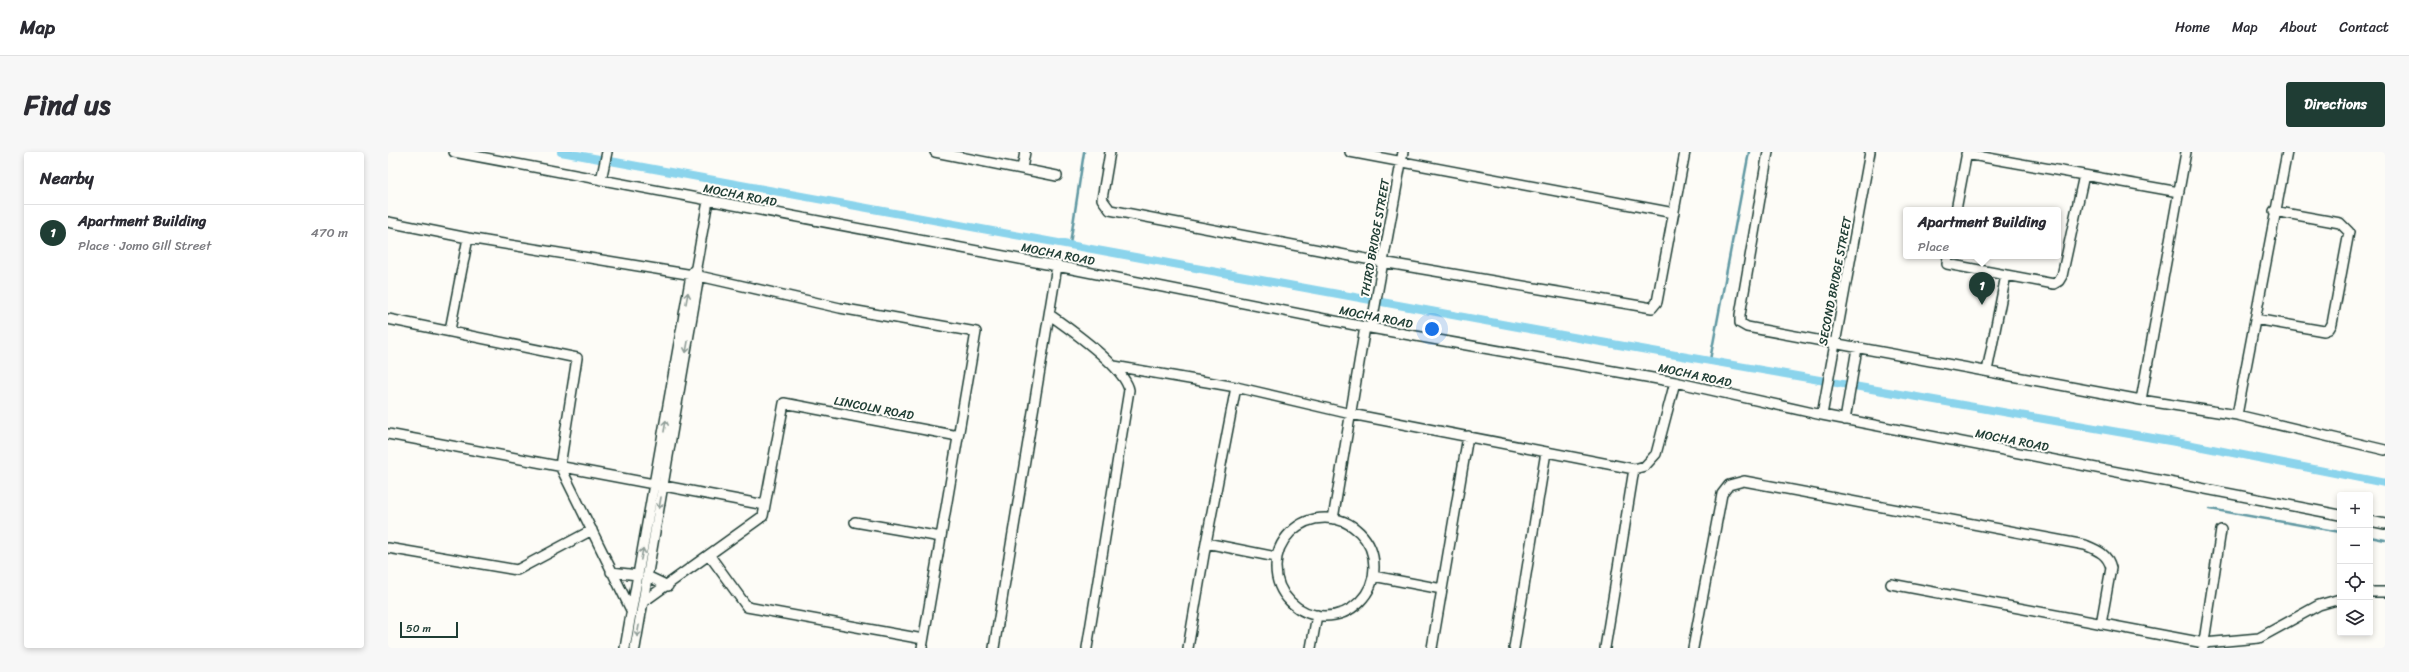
<!DOCTYPE html>
<html lang="en">
<head>
<meta charset="utf-8">
<style>
  :root { --surface:#fff; --page:#f7f7f7; --text:#2b2b33; --muted:#7c7c81; --line:#e1e1e2; --accent:#1f3d34 }
  body { margin:0; font-family:Sriracha,sans-serif; background:var(--page); color:var(--text) }
  .controls { position:absolute; right:12px; bottom:12px; display:grid; overflow:hidden; border-radius:4px; box-shadow:0 2px 6px #0003 }
  .controls button { width:36px; height:36px; display:grid; place-items:center; padding:0; border:0; border-bottom:1px solid var(--line); background:var(--surface); color:var(--text); font:20px sans-serif }
  .scale { position:absolute; left:12px; bottom:10px; width:58px; box-sizing:border-box; padding-left:4px; border:2px solid #1f3d34; border-top:0; font-size:11px; line-height:14px; white-space:nowrap; color:#1f3d34; -webkit-text-stroke:3px #fdfcf7; paint-order:stroke }
  .you { position:absolute; left:1044px; top:177px; width:14px; height:14px; margin:-10px; border:3px solid #fff; border-radius:50%; background:#1a73e8; box-shadow:0 0 0 6px #1a73e833 }
  .badge { display:grid; place-items:center; width:26px; height:26px; border-radius:50%; background:var(--accent); color:#fff; font-size:13px; font-weight:700 }
  .pin { position:absolute; translate:-50% -33px; filter:drop-shadow(0 1px 2px #0008) }
  .pin::after { content:''; position:absolute; top:21px; width:14px; height:12px; background:inherit; clip-path:polygon(0 0,100% 0,50% 100%) }
  .popup { position:absolute; left:1515px; top:55px; width:158px; height:52px; box-sizing:border-box; display:grid; place-content:center; border-radius:4px; background:var(--surface); filter:drop-shadow(0 1px 3px #0005); font-size:13px; white-space:nowrap; color:var(--muted) }
  .popup b { font-size:15px; color:var(--text) }
  .popup::after { content:''; position:absolute; left:50%; top:100%; margin-left:-8px; border:8px solid transparent; border-top-color:var(--surface) }
  .list { margin:0; padding:0; list-style:none }
  h2 { display:flex; justify-content:space-between; align-items:center; height:52px; margin:0; padding:0 16px; font-size:17px }
  h2 small { font-size:13px; font-weight:400; color:var(--muted) }
  .list li { display:grid; grid-template-columns:26px 1fr auto; gap:12px; align-items:center; box-sizing:border-box; height:56px; padding:0 16px; border-top:1px solid var(--line) }
  .list b { display:block; font-size:15px; white-space:nowrap }
  .list p { margin:0; font-size:13px; white-space:nowrap; color:var(--muted) }
  .list em { font-size:13px; font-style:normal; color:var(--muted) }
  .icon { flex:none; width:22px; height:22px; fill:none; stroke:currentColor; stroke-width:2; stroke-linecap:round; stroke-linejoin:round }
  .map { position:relative; flex:none; width:1997px; height:496px; overflow:hidden; border-radius:4px }
  header { display:flex; align-items:center; gap:24px; box-sizing:border-box; height:56px; padding:0 20px; background:var(--surface); border-bottom:1px solid var(--line) }
  header strong { font-size:19px }
  nav { display:flex; gap:22px; margin-inline-start:auto; font-size:14px }
  .intro { display:flex; align-items:center; justify-content:space-between; box-sizing:border-box; height:96px; padding:0 24px }
  h1 { margin:0; font-size:28px }
  .button { padding:10px 18px; border-radius:4px; background:var(--accent); color:#fff; font-size:14px; font-weight:700 }
  main { display:flex; gap:24px; padding:0 24px }
  aside { flex:1; background:var(--surface); border-radius:4px; box-shadow:0 2px 6px #0003 }
  .map>svg:first-child { display:block }
  .lines { fill:none; stroke-linecap:round; stroke-linejoin:round }
  .stream { stroke:#6098a2; stroke-width:2.5 }
  .canal { stroke:#8bd4ec; stroke-width:8 }
  .minor-casing { stroke:#1f3d34; stroke-width:12 }
  .minor { stroke:#fdfcf7; stroke-width:9 }
  .oneway { stroke:#8e9c96 }
  .labels { text-anchor:middle; stroke-width:4; stroke-linejoin:round; paint-order:stroke }
  .street-label { font-size:12px; fill:#1f3d34; stroke:#fdfcf7 }
</style>
</head>
<body>
<header>
<strong>Map</strong>
<nav><a>Home</a><a>Map</a><a>About</a><a>Contact</a></nav>
</header>
<div class="intro"><h1>Find us</h1><a class="button">Directions</a></div>
<main>
<aside>
<h2>Nearby<small></small></h2>
<ul class="list">
<li><span class="badge">1</span><div><b>Apartment Building</b><p>Place · Jomo Gill Street</p></div><em>470 m</em></li>
</ul>
</aside>
<div class="map">
<svg width="1997" height="496" viewBox="0 0 1997 496">
  <rect width="100%" height="100%" fill="#fdfcf7"/>
  <filter id="ink" filterUnits="userSpaceOnUse"><feTurbulence type="fractalNoise" baseFrequency=".025" numOctaves="2"/><feDisplacementMap in="SourceGraphic" scale="8" xChannelSelector="R" yChannelSelector="G"/><feConvolveMatrix kernelMatrix="1 2 1 2 8 2 1 2 1" color-interpolation-filters="sRGB"/></filter>
  <g filter="url(#ink)">
    <g class="lines">
      <path class="stream" d="M682,92L696,0
        M1322,208L1361,0
        M1822,357L1952,380
        M1982,385L1997,388"/>
      <path class="canal" d="M173,0L1196,187L1799,292L1997,331"/>
      <defs>
        <path id="minor" d="M66,0L669,114L977,175L1287,230L1434,263L1952,363
          M547,0L669,24
          M722,0L714,47L722,58L994,110L1264,156L1269,150L1297,0
          M962,0L1286,61
          M1380,0L1352,163V171L1359,175L1753,248L1849,263L1997,298
          M1578,2L1791,40
          M634,17L637,0
          M213,28L219,0
          M1568,58L1579,0
          M0,70L80,86L311,124L452,156L588,180L534,496
          M1560,104L1559,112L1666,132L1671,129L1674,124L1696,23
          M662,163C682,177 737,216 741,238L699,496
          M0,167L189,206L172,314L243,458
          M1867,167L1936,179L1941,177L1944,172L1961,80L1952,71L1886,59
          M983,176L1015,0
          M62,178L80,86
          M726,214L848,235L963,262L1246,317L1257,314L1268,302L1287,230
          M1599,219L1618,123
          M1753,248L1798,0
          M1434,263L1482,0
          M1849,263L1899,0
          M1457,268L1469,196
          M0,282L377,353
          M888 415a49 49 0 1 1 98 0a49 49 0 1 1-98 0Z
          M945,367L977,175
          M1982,369L1997,372
          M467,370L553,385
          M818,391L888,405
          M0,396L129,418L204,378
          M322,404L359,455L535,487
          M223,420L250,423
          M259,424L280,434
          M985,424L1054,437
          M1503,432L1816,491L1871,486L1931,453L1952,447
          M1982,440H1997
          M255,450L375,364L396,251L570,284
          M237,496L303,123L306,118
          M247,496L311,124L308,115L320,49
          M606,496L669,114
          M800,496L818,391L848,235
          M923,496L929,463
          M1044,496L1080,284
          M1126,496L1158,300
          M1217,496L1246,317
          M1305,496L1334,342L1341,333L1356,329L1697,393C1709,398 1720,402 1723,416L1713,472
          M1815,496L1833,378"/>
      </defs>
      <use href="#minor" class="minor-casing"/>
      <use href="#minor" class="minor"/>
    </g>
    <defs><path id="oneway-shaft" d="M-6 0H5M1.5-3L5.5 0L1.5 3" fill="none" stroke-width="1.6" stroke-linecap="round" stroke-linejoin="round"/></defs>
    <g class="oneway">
      <use href="#oneway-shaft" transform="translate(299 146) rotate(-80)"/>
      <use href="#oneway-shaft" transform="translate(299 195) rotate(100)"/>
      <use href="#oneway-shaft" transform="translate(277 274) rotate(-80)"/>
      <use href="#oneway-shaft" transform="translate(272 351) rotate(100)"/>
      <use href="#oneway-shaft" transform="translate(254 402) rotate(-79)"/>
      <use href="#oneway-shaft" transform="translate(250 479) rotate(100)"/>
    </g>
  </g>
  <g class="labels">
    <g class="street-label">
      <text transform="translate(352 43) rotate(11)" y="4">MOCHA ROAD</text>
      <text transform="translate(987 86) rotate(-80)" y="4">THIRD BRIDGE STREET</text>
      <text transform="translate(670 102) rotate(11)" y="4">MOCHA ROAD</text>
      <text transform="translate(1447 129) rotate(-79)" y="4">SECOND BRIDGE STREET</text>
      <text transform="translate(988 165) rotate(11)" y="4">MOCHA ROAD</text>
      <text transform="translate(1307 223) rotate(12)" y="4">MOCHA ROAD</text>
      <text transform="translate(486 256) rotate(11)" y="4">LINCOLN ROAD</text>
      <text transform="translate(1624 288) rotate(11)" y="4">MOCHA ROAD</text>
    </g>
  </g>
</svg>
<div class="controls">
<button>+</button>
<button>−</button>
<button><svg class="icon" aria-label="locate" viewBox="0 0 24 24"><circle cx="12" cy="12" r="6"/><path d="M12 2v4M12 18v4M2 12h4M18 12h4"/></svg></button>
<button><svg class="icon" aria-label="layers" viewBox="0 0 24 24"><path d="M12 4l9 5-9 5-9-5zM3 14l9 5 9-5"/></svg></button>
</div>
<div class="scale">50 m</div>
<div class="you"></div>
<div class="pin badge" style="left:1594px;top:153px">1</div>
<div class="popup"><b>Apartment Building</b>Place</div>
</div>
</main>
</body>
</html>
